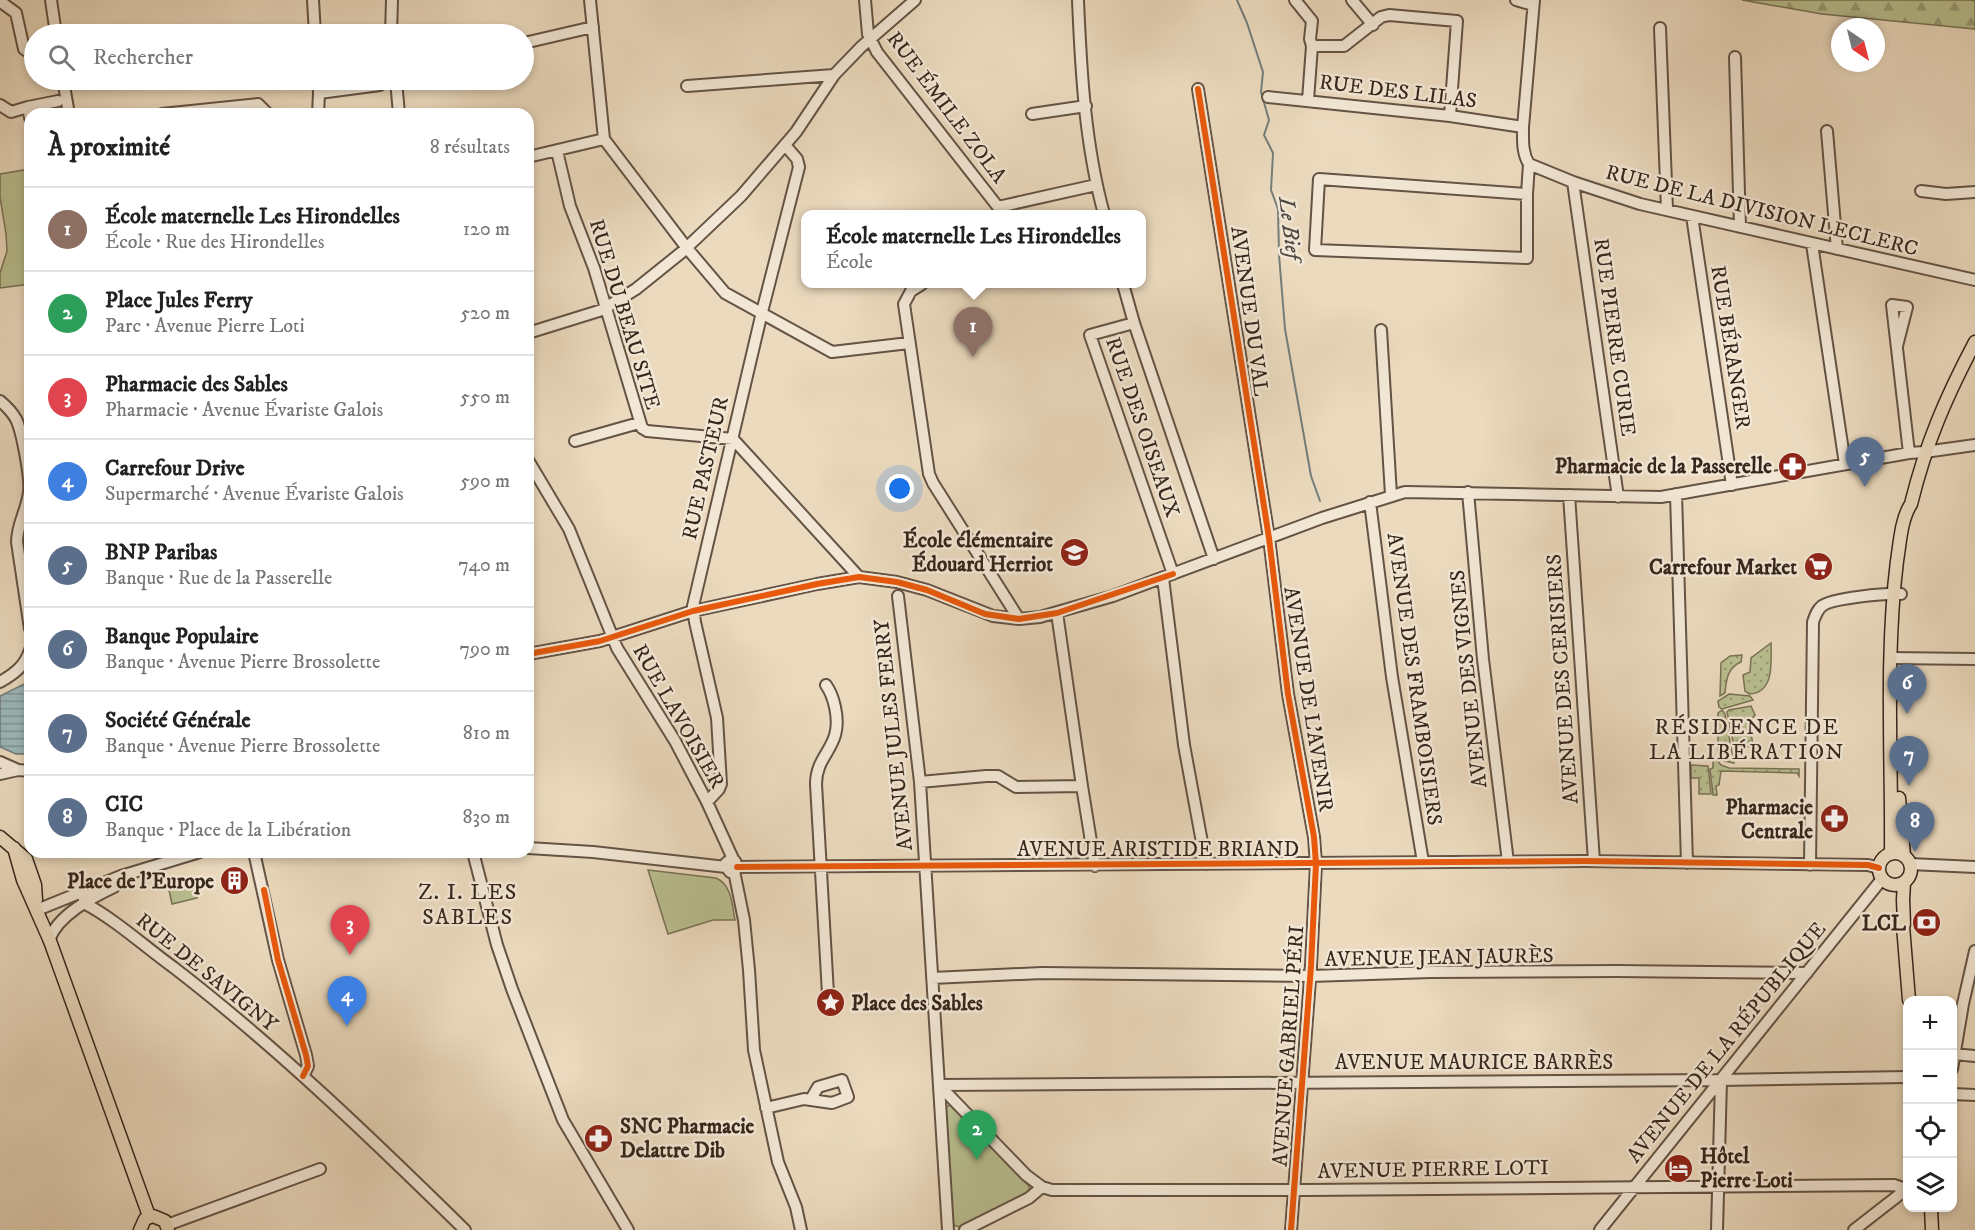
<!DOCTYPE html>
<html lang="fr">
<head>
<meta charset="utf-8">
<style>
  :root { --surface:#fff; --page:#f2f2f2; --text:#222; --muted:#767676; --line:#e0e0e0; --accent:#8f2418 }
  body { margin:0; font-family:"IM FELL DW Pica",serif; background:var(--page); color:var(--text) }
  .controls { position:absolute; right:18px; bottom:18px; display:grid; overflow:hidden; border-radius:12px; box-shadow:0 3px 9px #0003 }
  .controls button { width:54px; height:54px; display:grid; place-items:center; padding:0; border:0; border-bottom:2px solid var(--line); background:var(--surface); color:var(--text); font:30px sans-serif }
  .compass { position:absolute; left:1831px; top:18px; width:54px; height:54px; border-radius:50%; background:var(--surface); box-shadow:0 3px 9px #0003; rotate:145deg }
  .you { position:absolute; left:900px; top:489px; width:21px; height:21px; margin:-15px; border:4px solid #fff; border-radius:50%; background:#1a73e8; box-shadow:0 0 0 9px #1a73e833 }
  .badge { display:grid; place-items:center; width:39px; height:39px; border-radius:50%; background:var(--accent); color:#fff; font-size:20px; font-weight:700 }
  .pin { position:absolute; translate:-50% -50px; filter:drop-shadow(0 2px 3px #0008) }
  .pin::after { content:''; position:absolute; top:32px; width:21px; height:18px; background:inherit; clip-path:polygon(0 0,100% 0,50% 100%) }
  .popup { position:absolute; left:801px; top:210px; width:345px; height:78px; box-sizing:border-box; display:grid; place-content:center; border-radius:12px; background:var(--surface); filter:drop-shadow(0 2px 4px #0005); font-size:20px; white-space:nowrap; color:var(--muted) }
  .popup b { font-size:22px; color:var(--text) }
  .popup::after { content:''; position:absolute; left:50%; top:100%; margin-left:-12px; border:12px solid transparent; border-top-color:var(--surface) }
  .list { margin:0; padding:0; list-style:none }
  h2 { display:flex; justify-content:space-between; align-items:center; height:78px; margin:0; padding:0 24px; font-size:26px }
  h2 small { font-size:20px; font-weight:400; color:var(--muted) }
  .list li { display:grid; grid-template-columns:39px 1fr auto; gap:18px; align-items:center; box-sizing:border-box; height:84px; padding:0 24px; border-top:2px solid var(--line) }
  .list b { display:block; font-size:22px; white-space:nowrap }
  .list p { margin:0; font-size:20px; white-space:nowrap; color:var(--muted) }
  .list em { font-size:20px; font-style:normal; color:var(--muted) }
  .icon { flex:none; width:33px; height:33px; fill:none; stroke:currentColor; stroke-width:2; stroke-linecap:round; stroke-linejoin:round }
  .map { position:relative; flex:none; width:1975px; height:1230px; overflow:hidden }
  .search { position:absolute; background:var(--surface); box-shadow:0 3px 9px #0003; left:24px; top:24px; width:510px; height:66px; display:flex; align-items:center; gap:15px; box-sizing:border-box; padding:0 21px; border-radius:33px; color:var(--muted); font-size:22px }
  .panel { position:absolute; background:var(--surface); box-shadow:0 3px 9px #0003; left:24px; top:108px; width:510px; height:750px; border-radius:18px }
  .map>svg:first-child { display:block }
  .grass { fill:url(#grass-dots); stroke:#787256; stroke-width:1.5 }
  .forest { fill:url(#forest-firs); stroke:#787256; stroke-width:1.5 }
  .green { fill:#b9bf90; stroke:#787256; stroke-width:1.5 }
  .water { fill:url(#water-rules); stroke:#737e7b; stroke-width:1.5 }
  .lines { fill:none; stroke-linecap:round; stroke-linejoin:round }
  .stream { stroke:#737e7b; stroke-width:2 }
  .minor-casing { stroke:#645345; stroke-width:14 }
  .major-casing { stroke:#37261d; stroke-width:15 }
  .minor { stroke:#f2e7d5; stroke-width:10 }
  .major { stroke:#ebdabe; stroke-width:12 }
  .cycleway-casing { stroke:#f2e7d5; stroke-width:10 }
  .cycleway { stroke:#e8590c; stroke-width:6 }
  .labels { text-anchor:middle; stroke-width:5; stroke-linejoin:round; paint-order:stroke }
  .street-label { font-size:21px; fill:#37261d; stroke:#f2e7d5 }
  .poi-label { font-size:21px; font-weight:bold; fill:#37261d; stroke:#f2e7d5; text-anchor:end }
  .water-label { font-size:22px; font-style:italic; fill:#504a44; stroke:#f2e7d5 }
  .neighbourhood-label { font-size:22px; letter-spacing:1.5px; fill:#37261d; stroke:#f2e7d5 }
</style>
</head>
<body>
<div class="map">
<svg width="1975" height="1230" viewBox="0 0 1975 1230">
  <defs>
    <pattern id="grass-dots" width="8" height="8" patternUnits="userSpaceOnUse" patternTransform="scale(1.5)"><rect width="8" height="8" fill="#b9bf90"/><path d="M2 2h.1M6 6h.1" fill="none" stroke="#979b75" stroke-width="1.8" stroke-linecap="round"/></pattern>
    <pattern id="forest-firs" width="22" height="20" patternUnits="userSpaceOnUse" patternTransform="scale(1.5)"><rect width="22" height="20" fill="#b9bf90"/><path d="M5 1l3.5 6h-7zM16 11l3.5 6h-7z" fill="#979b75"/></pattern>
    <pattern id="water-rules" width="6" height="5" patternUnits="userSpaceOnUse" patternTransform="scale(1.5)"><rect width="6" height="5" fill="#9bb8ba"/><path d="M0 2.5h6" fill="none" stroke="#7f9597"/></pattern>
  </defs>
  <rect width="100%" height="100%" fill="#ebdabe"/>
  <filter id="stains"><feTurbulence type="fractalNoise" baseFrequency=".00333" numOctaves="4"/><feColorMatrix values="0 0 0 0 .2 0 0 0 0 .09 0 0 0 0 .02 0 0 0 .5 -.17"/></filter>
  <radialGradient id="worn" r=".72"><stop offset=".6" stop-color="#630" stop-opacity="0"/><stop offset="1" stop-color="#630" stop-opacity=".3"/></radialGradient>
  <path class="grass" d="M1771,643C1771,662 1775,693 1749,694L1745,691L1743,675L1750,672L1751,658Z
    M1742,655L1741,662C1728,667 1726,680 1725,693L1720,696L1721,663L1730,656Z
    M1729,694L1750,696L1753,700L1722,709L1719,707L1718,701Z
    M1751,706L1755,715L1749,722L1753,745L1735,751L1727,712L1729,710Z
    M1722,710L1725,714L1734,763L1724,761L1718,751V713Z
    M1713,755L1721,765L1729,768L1799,769V776L1797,773L1721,771L1719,785L1716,786L1717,795H1713L1710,769L1713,768Z
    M1691,765L1708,766L1711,794H1699V778H1691Z"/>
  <path class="forest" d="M1742,0H1971L1975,1V29L1822,14Z"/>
  <path class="green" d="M30,169V284L0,288V273L7,251L6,234L0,197V174Z
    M648,870L716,878C732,885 732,905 735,920H713L668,934Z
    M196,883L197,898L172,904L169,890Z
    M950,1105L1029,1186V1190L1026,1193L960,1227L953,1225L946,1107Z"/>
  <path class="water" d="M30,681V754H16L0,747V696Z"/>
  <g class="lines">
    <path class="stream" d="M1237,0L1247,23L1263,72L1261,92L1269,120L1264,135L1273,153L1271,190L1278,209L1279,255L1285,329L1311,476L1320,501"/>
    <defs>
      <path id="minor" d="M51,0L56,34
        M313,0L315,34
        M590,0L604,139L686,247L725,293L832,352L909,343
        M865,0L868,34L877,52L998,207
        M1078,0C1081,72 1085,145 1104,214
        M1295,0L1312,21L1310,39L1312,46
        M1352,0L1373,25
        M1516,0L1533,5
        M1534,0L1523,127C1523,140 1522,153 1529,164L1573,182L1640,204L1975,280
        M1,2L16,13L24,49L27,51L34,50
        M1660,28L1667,209
        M159,34L177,32
        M391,34L392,0
        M524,43L593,27
        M1735,57L1740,227
        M63,80L69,114
        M318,80L319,93
        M396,80L399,114
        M687,86L834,75
        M1198,89L1269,538L1288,694L1314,837L1316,864L1311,966L1291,1230
        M1268,97L1450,116L1523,127
        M1308,100L1312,46H1344L1381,17L1389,15L1457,21L1450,116
        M0,105L11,112L28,107L30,118
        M28,107L58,101
        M162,114L258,104L268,114
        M318,114L319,93L380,85
        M1032,114L1086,106
        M1827,131L1837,249
        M557,151L570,206L594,268L642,428L647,431L733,439L859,577
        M528,157L604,139
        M1573,182L1618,497
        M1921,191L1946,194L1975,192
        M1527,194L1319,179L1315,250L1527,258V194L1529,164
        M998,207L1096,185
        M1692,216L1732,485
        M1812,244L1845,464
        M922,284L911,291L904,304L929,474L933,483L1019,619
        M1123,284L1134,323L1214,559
        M1134,323L1090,335L1173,574
        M1381,330L1391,495
        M528,333L602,310L636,289L682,252L741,196L796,132L834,75L861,47L915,0
        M1897,346L1907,307L1892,305L1909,453
        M0,401C6,406 12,412 16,419C22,431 31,479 29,492C27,510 17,524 17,542L30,629
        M575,441L639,423
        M528,460L569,529L617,648L675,741L707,802L734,861
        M1468,492L1483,659L1508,862
        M1676,494L1687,863
        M1569,495L1594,861
        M1370,502L1392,677L1423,862
        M1163,578L1184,745L1206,864
        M898,596L920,782L948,1230
        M1057,613L1082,786L1095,866
        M528,654L600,641L693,611L817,584L859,577L897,582L927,590L993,616L1019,619L1040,617L1113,596L1322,518L1405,492L1661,497L1909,453L1925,452L1975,445
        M1890,658L1975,659
        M0,682C14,674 25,666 30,650
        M826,685C831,692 833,698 835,707C844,748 816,752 816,784L828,994L830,1004
        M0,762L18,770
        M0,774L18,770L30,771
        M920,782L986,776H998L1016,787L1082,786
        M707,802L719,789L721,784L717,718L695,622L693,606L762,312L799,167L797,159L785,145
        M528,848L593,852L726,867L730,872L735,871L737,866L735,861L730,860L726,863V867
        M254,852L278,960L306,1055L308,1066L303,1076
        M473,852L497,945L512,989L563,1120L628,1230
        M1910,864L1975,867
        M1810,865L1813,622C1815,616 1817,610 1822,606C1832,598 1887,593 1901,594
        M737,867L1585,861L1868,865L1879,868
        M734,871L744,920L749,970L754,1050L778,1162L796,1207L801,1230
        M84,893V903C116,920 144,946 173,967C277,1047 371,1138 465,1230
        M37,910L121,876L200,852
        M49,940C58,915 91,898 114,887
        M932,978L1042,973L1310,976L1431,972L1617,971L1807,973
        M1954,1054L1975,1056
        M1952,1069L1963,1004L1975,951
        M939,1085L1026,1175L1042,1187L1052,1190H1306L1894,1185L1906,1189
        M939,1085L1721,1080L1908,1077
        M1952,1094L1975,1095
        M766,1108L804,1099L832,1103L848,1097L842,1080L818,1087L811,1099
        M167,1225L320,1169
        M965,1230L1029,1198L1042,1187
        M1600,1230L1882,879
        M1717,1230L1721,1081
        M1854,1230L1908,1188"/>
      <path id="major" d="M1899,798L1904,856
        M0,837L26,859L35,885L36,900
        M14,848L23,880L50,941L149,1216
        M1879 869a16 16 0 1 1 32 0a16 16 0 1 1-32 0Z
        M1891,854C1892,756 1885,658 1897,561C1900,543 1901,519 1911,504C1926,443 1946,397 1975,342
        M1904,882L1903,900L1904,924L1903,926L1909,1000
        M1931,1208L1932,1230
        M140,1230L145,1219L153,1216L165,1221L168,1230"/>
    </defs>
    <use href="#minor" class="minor-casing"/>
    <use href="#major" class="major-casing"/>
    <use href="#minor" class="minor"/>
    <use href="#major" class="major"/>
    <defs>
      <path id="cycleway" d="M1198,89L1269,538L1288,694L1314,837L1316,864L1311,966L1291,1230
        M528,654L600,641L693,611L817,584L859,577L897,582L927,590L985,614L1019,619L1057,613L1173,574
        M737,867L1585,861L1868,865L1879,868
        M264,890L278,960L306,1055L308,1066L303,1076"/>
    </defs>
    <use href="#cycleway" class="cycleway-casing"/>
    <use href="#cycleway" class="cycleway"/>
  </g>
  <defs>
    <symbol id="pharmacy-disc" viewBox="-11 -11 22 22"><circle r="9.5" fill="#8f2418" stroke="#f2e7d5"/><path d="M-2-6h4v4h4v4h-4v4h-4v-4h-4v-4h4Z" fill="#fff"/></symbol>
    <symbol id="school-disc" viewBox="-11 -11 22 22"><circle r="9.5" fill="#8f2418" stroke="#f2e7d5"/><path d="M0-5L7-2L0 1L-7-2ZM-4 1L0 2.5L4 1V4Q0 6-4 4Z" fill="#fff"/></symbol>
    <symbol id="supermarket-disc" viewBox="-11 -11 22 22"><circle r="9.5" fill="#8f2418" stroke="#f2e7d5"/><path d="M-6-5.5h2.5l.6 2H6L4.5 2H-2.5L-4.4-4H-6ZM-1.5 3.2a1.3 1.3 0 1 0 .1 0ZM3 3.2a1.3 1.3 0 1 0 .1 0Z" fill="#fff"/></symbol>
    <symbol id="building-disc" viewBox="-11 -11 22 22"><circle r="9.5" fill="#8f2418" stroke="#f2e7d5"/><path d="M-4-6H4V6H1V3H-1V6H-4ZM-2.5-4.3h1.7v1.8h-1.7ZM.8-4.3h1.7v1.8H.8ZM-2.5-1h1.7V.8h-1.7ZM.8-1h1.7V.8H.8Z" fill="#fff"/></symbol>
    <symbol id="bank-disc" viewBox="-11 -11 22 22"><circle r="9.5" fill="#8f2418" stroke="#f2e7d5"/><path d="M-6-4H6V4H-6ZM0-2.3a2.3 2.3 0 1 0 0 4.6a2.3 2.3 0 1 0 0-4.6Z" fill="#fff"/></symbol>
    <symbol id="sight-disc" viewBox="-11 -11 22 22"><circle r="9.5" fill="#8f2418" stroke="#f2e7d5"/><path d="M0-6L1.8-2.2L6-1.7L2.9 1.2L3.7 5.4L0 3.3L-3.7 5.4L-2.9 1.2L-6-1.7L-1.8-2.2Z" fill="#fff"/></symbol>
    <symbol id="hotel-disc" viewBox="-11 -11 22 22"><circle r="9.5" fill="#8f2418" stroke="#f2e7d5"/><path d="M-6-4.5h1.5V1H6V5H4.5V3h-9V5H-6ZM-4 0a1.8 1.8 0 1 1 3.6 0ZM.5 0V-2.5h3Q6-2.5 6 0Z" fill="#fff"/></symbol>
  </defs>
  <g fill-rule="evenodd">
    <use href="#pharmacy-disc" x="1776" y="450" width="33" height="33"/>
    <use href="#school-disc" x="1058" y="536" width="33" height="33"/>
    <use href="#supermarket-disc" x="1802" y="550" width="33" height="33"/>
    <use href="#pharmacy-disc" x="1818" y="802" width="33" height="33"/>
    <use href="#building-disc" x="218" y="864" width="33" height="33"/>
    <use href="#bank-disc" x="1910" y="906" width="33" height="33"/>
    <use href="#sight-disc" x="814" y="986" width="33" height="33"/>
    <use href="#pharmacy-disc" x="582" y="1122" width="33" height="33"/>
    <use href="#hotel-disc" x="1662" y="1152" width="33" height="33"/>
  </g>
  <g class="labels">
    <g class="street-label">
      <text transform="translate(1398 91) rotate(7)" y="7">RUE DES LILAS</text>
      <text transform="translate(947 107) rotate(53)" y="7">RUE ÉMILE ZOLA</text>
      <text transform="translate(1762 210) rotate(14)" y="7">RUE DE LA DIVISION LECLERC</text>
      <text transform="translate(1250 311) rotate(82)" y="7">AVENUE DU VAL</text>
      <text transform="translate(625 314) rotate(73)" y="7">RUE DU BEAU SITE</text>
      <text transform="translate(1615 337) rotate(82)" y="7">RUE PIERRE CURIE</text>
      <text transform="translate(1731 347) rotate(81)" y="7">RUE BÉRANGER</text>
      <text transform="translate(1143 427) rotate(71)" y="7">RUE DES OISEAUX</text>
      <text transform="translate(705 468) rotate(-77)" y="7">RUE PASTEUR</text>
      <text transform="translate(1415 679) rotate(82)" y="7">AVENUE DES FRAMBOISIERS</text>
      <text transform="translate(1468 679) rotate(-96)" y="7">AVENUE DES VIGNES</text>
      <text transform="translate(1562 679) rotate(-94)" y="7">AVENUE DES CERISIERS</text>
      <text transform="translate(1309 699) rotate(81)" y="7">AVENUE DE L'AVENIR</text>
      <text transform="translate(679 716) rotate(60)" y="7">RUE LAVOISIER</text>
      <text transform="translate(893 735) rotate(-96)" y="7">AVENUE JULES FERRY</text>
      <text x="1158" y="856">AVENUE ARISTIDE BRIAND</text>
      <text transform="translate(1439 957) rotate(-1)" y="7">AVENUE JEAN JAURÈS</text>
      <text transform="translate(207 972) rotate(39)" y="7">RUE DE SAVIGNY</text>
      <text transform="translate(1726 1042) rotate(-51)" y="7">AVENUE DE LA RÉPUBLIQUE</text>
      <text transform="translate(1288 1046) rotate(-86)" y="7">AVENUE GABRIEL PÉRI</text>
      <text x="1474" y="1069">AVENUE MAURICE BARRÈS</text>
      <text transform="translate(1433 1169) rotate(-1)" y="7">AVENUE PIERRE LOTI</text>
    </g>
    <g class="poi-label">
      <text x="1772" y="473">Pharmacie de la Passerelle</text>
      <text x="1053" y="547">École élémentaire<tspan x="1053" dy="24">Édouard Herriot</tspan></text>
      <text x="1797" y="574">Carrefour Market</text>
      <text x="1813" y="814">Pharmacie<tspan x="1813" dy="24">Centrale</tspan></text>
      <text x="214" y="888">Place de l'Europe</text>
      <text x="1906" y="930">LCL</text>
      <text x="851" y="1010" text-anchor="start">Place des Sables</text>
      <text x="620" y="1133" text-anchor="start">SNC Pharmacie<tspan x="620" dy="24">Delattre Dib</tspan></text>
      <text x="1700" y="1163" text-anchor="start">Hôtel<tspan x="1700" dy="24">Pierre Loti</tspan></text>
    </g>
    <g class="water-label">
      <text transform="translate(1291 228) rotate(83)" y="8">Le Bief</text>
    </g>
    <g class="neighbourhood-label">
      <text x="1747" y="734">RÉSIDENCE DE<tspan x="1747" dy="25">LA LIBÉRATION</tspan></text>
      <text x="468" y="899">Z. I. LES<tspan x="468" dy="25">SABLES</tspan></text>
    </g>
  </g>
  <rect width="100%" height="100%" filter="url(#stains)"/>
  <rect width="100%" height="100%" fill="url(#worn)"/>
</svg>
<div class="controls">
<button>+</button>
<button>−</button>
<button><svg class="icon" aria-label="locate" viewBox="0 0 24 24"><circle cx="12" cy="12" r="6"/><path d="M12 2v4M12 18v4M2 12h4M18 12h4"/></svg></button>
<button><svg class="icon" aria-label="layers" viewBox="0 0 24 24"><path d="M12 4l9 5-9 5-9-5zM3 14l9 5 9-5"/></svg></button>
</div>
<svg class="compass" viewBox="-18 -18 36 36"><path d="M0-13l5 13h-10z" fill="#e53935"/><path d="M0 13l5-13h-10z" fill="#767676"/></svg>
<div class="you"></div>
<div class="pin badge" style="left:973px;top:357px;background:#8d6e63">1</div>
<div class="popup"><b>École maternelle Les Hirondelles</b>École</div>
<div class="pin badge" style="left:977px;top:1160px;background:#2e9e5b">2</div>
<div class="pin badge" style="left:350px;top:955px;background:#e0444e">3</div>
<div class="pin badge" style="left:347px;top:1026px;background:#3f7fe0">4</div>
<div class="pin badge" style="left:1865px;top:487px;background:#5c6f8a">5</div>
<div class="pin badge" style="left:1907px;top:714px;background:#5c6f8a">6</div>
<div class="pin badge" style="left:1909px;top:786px;background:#5c6f8a">7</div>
<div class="pin badge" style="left:1915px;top:852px;background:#5c6f8a">8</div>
<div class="search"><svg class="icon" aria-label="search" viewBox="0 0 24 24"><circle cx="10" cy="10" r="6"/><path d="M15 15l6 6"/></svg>Rechercher</div>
<section class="panel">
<h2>À proximité<small>8 résultats</small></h2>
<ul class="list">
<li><span class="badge" style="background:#8d6e63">1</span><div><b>École maternelle Les Hirondelles</b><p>École · Rue des Hirondelles</p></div><em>120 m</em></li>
<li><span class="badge" style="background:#2e9e5b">2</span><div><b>Place Jules Ferry</b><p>Parc · Avenue Pierre Loti</p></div><em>520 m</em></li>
<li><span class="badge" style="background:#e0444e">3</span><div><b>Pharmacie des Sables</b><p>Pharmacie · Avenue Évariste Galois</p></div><em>550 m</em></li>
<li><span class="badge" style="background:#3f7fe0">4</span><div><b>Carrefour Drive</b><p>Supermarché · Avenue Évariste Galois</p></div><em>590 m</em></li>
<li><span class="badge" style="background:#5c6f8a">5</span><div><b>BNP Paribas</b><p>Banque · Rue de la Passerelle</p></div><em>740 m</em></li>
<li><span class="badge" style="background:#5c6f8a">6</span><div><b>Banque Populaire</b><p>Banque · Avenue Pierre Brossolette</p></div><em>790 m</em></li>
<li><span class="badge" style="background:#5c6f8a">7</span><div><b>Société Générale</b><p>Banque · Avenue Pierre Brossolette</p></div><em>810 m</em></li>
<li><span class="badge" style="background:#5c6f8a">8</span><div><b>CIC</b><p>Banque · Place de la Libération</p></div><em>830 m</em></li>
</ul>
</section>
</div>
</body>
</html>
